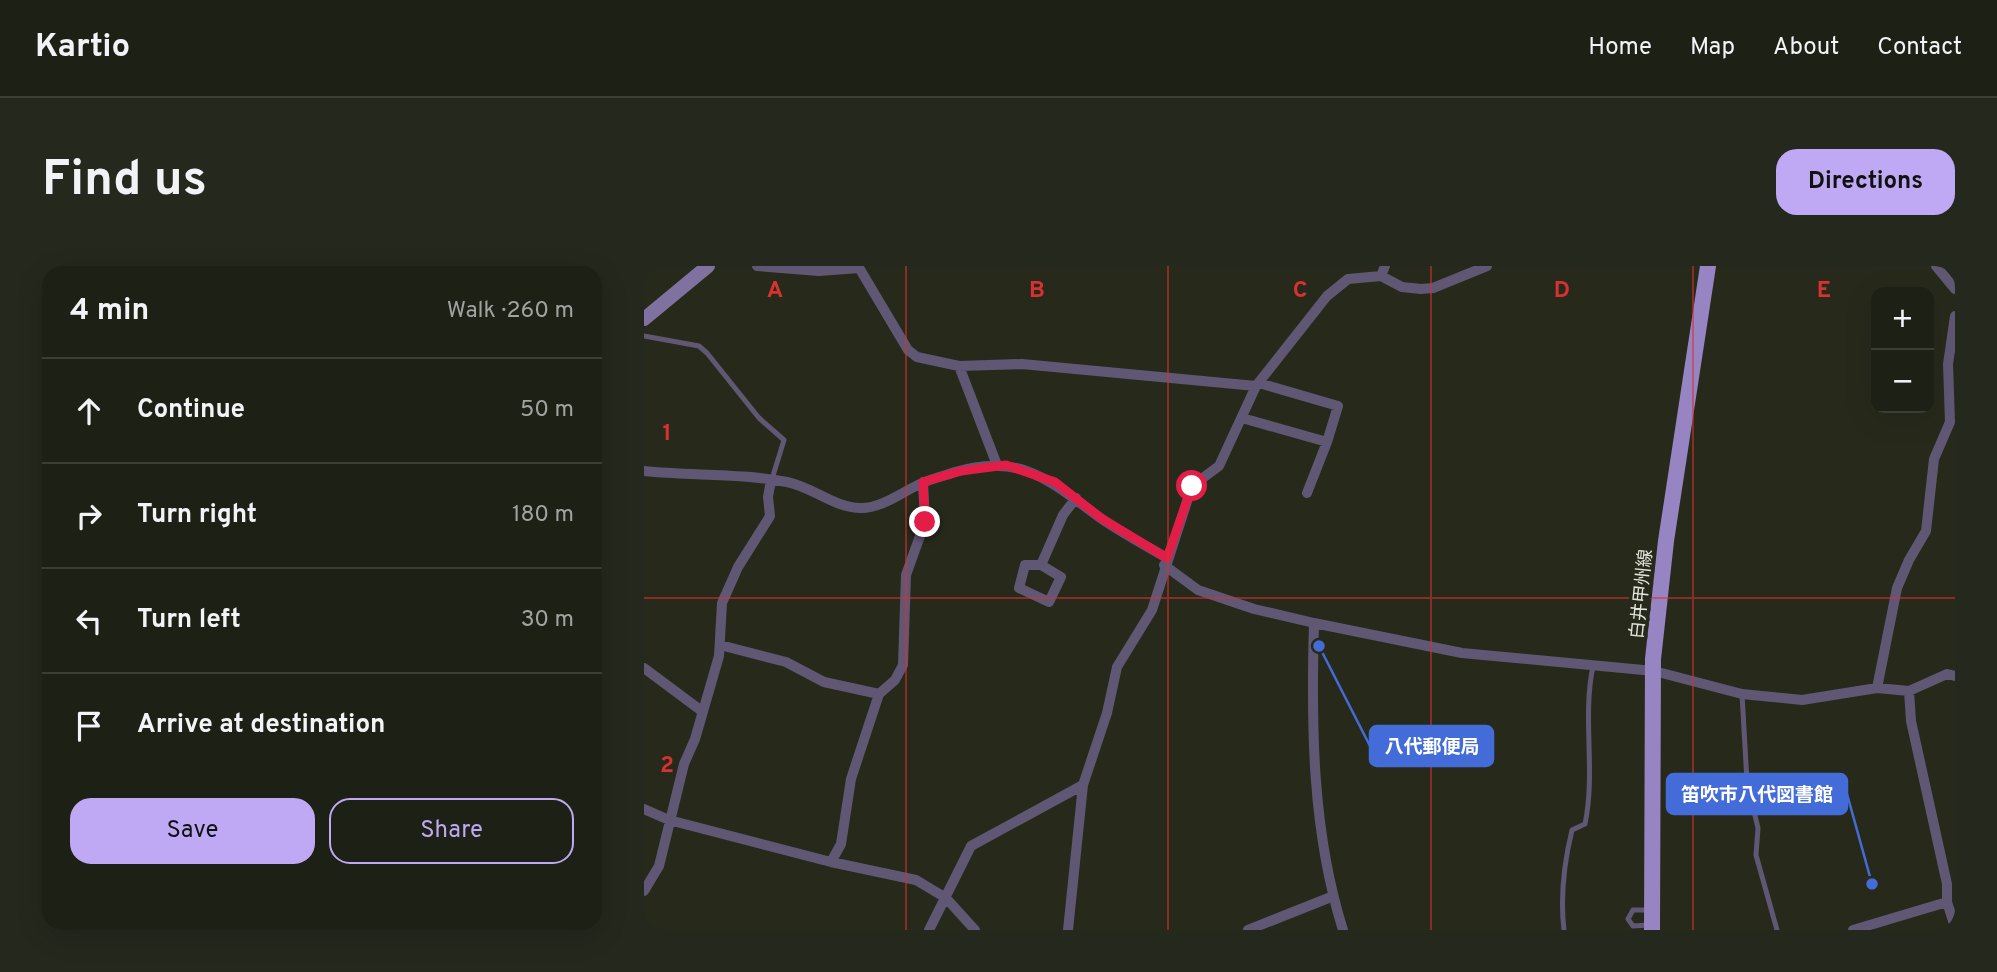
<!DOCTYPE html>
<html lang="en">
<head>
<meta charset="utf-8">
<style>
  :root { --surface:#1d2014; --page:#25281d; --text:#f1f3f6; --muted:#a0a3a0; --line:#3b3e34; --accent:#bfa8f4 }
  body { margin:0; font-family:Overpass,"Noto Sans JP",sans-serif; background:var(--page); color:var(--text) }
  .controls { position:absolute; right:21px; top:21px; display:grid; overflow:hidden; border-radius:14px; box-shadow:0 7px 28px #0002 }
  .controls button { width:63px; height:63px; display:grid; place-items:center; padding:0; border:0; border-bottom:2px solid var(--line); background:var(--surface); color:var(--text); font:35px sans-serif }
  .stop { position:absolute; width:21px; height:21px; margin:-16px; border:5px solid #e11d48; border-radius:50%; background:#fff }
  .stop.end { background:#e11d48; border-color:#fff; box-shadow:0 2px 7px #0008 }
  .list { margin:0; padding:0; list-style:none }
  h2 { display:flex; justify-content:space-between; align-items:center; height:91px; margin:0; padding:0 28px; font-size:30px }
  h2 small { font-size:23px; font-weight:400; color:var(--muted) }
  .list li { display:grid; grid-template-columns:46px 1fr auto; gap:21px; align-items:center; box-sizing:border-box; height:105px; padding:0 28px; border-top:2px solid var(--line) }
  .list b { display:block; font-size:26px; white-space:nowrap }
  .list em { font-size:23px; font-style:normal; color:var(--muted) }
  .actions { display:flex; gap:14px; padding:21px 28px }
  .actions a { flex:1; padding:16px 0; border:2px solid var(--accent); border-radius:21px; text-align:center; font-size:24px; color:var(--accent) }
  .actions .main { background:var(--accent); color:#111 }
  .icon { flex:none; width:38px; height:38px; fill:none; stroke:currentColor; stroke-width:2; stroke-linecap:round; stroke-linejoin:round }
  .map { position:relative; flex:none; width:1311px; height:664px; overflow:hidden; border-radius:21px }
  header { display:flex; align-items:center; gap:42px; box-sizing:border-box; height:98px; padding:0 35px; background:var(--surface); border-bottom:2px solid var(--line) }
  header strong { font-size:33px }
  nav { display:flex; gap:38px; margin-inline-start:auto; font-size:24px }
  .intro { display:flex; align-items:center; justify-content:space-between; box-sizing:border-box; height:168px; padding:0 42px }
  h1 { margin:0; font-size:49px }
  .button { padding:18px 32px; border-radius:21px; background:var(--accent); color:#111; font-size:24px; font-weight:700 }
  main { display:flex; gap:42px; padding:0 42px }
  aside { flex:1; background:var(--surface); border-radius:21px; box-shadow:0 7px 28px #0002 }
  .map>svg:first-child { display:block }
  .lines { fill:none; stroke-linecap:round; stroke-linejoin:round }
  .lane { stroke:#605775; stroke-width:5 }
  .street { stroke:#605775; stroke-width:10 }
  .secondary { stroke:#7f71a0; stroke-width:14 }
  .primary { stroke:#9784c2; stroke-width:16 }
  .route { stroke:#e11d48; stroke-width:9 }
  .grid { fill:none; stroke:#d73131; stroke-width:2; stroke-opacity:0.55 }
  .labels { text-anchor:middle; stroke-width:7; stroke-linejoin:round; paint-order:stroke }
  .street-label { font-size:18px; fill:#e1e4da; stroke:#272a1b }
  .grid-label { font-size:23px; text-anchor:middle; font-weight:bold; fill:#d73131; stroke:#272a1b; stroke-width:7; stroke-linejoin:round; paint-order:stroke }
  .leader { fill:none; stroke:#446cd8; stroke-width:2.5 }
  .callout-dot { fill:#446cd8; stroke:#272a1b; stroke-width:2.5 }
  .callout { fill:#446cd8; stroke:#446cd8; stroke-width:2.5 }
  .callout-label { font-size:19px; text-anchor:middle; font-weight:bold; fill:#fff }
</style>
</head>
<body>
<header>
<strong>Kartio</strong>
<nav><a>Home</a><a>Map</a><a>About</a><a>Contact</a></nav>
</header>
<div class="intro"><h1>Find us</h1><a class="button">Directions</a></div>
<main>
<aside>
<h2>4 min<small>Walk · 260 m</small></h2>
<ul class="list">
<li><svg class="icon" aria-label="ahead" viewBox="0 0 24 24"><path d="M12 20V5M6 11l6-6 6 6"/></svg><div><b>Continue</b></div><em>50 m</em></li>
<li><svg class="icon" aria-label="right" viewBox="0 0 24 24"><path d="M7 20v-9h11M14 6l5 5-5 5"/></svg><div><b>Turn right</b></div><em>180 m</em></li>
<li><svg class="icon" aria-label="left" viewBox="0 0 24 24"><path d="M17 20v-9H6M10 6l-5 5 5 5"/></svg><div><b>Turn left</b></div><em>30 m</em></li>
<li><svg class="icon" aria-label="arrive" viewBox="0 0 24 24"><path d="M6 21V4h12l-3 4 3 4H6"/></svg><div><b>Arrive at destination</b></div></li>
</ul>
<div class="actions"><a class="main">Save</a><a>Share</a></div>
</aside>
<div class="map">
<svg width="1311" height="664" viewBox="0 0 1311 664">
  <rect width="100%" height="100%" fill="#272a1b"/>
  <g class="lines">
    <path class="lane" d="M0,70L55,80L63,87L115,152L140,174L128,213
      M1098,428L1103,516L1114,562L1112,589L1133,664
      M1004,644H989L984,653L989,660L1005,659
      M920,664C916,630 920,597 928,564L941,558C952,505 938,452 949,400"/>
    <path class="street" d="M113,0L175,5L215,2
      M214,0L264,84L273,91L315,100L378,98L612,120
      M1292,0L1311,23
      M737,10L741,0
      M315,100L353,199
      M615,117L694,140L683,176L663,227
      M598,152L683,176
      M0,205C48,210 95,207 143,216C169,221 190,242 217,242C238,242 258,226 276,218C287,213 300,210 311,206C376,186 406,215 455,251C476,266 501,279 523,292
      M397,299L417,311L405,336L375,322L381,299H397L419,249L432,232
      M520,299L554,324L610,343L670,357L818,387L1010,405L1098,428L1158,434L1233,422L1265,425L1303,408L1311,410
      M670,357C667,459 668,566 699,664
      M76,379L142,396L180,416L235,428
      M0,402L59,446
      M1233,422L1253,322L1265,294L1282,265L1290,193L1306,156L1304,98L1311,50
      M1265,425L1267,455L1303,618V636L1311,661
      M0,543L25,554L187,596L272,614L302,632L331,664
      M187,596L197,578L207,513L235,428L251,414L259,399L262,309L281,256L279,216
      M0,625L15,600L40,498L51,473L75,390L78,337L94,301L126,250L124,231L127,214
      M285,664L327,580L439,519
      M424,664L439,519L463,447L473,401L508,344L548,220L575,200L612,120L683,30L704,13L737,10L758,21L777,23L789,22L843,0
      M604,664L687,631
      M1209,664L1303,636"/>
    <path class="secondary" d="M0,53L64,0"/>
    <path class="primary" d="M1008,664L1009,393L1022,275L1064,0"/>
  </g>
  <g class="lines">
    <path class="route" d="M281,256L279,216L317,205L362,199L411,216L457,252L523,292L548,220"/>
  </g>
  <path class="grid" d="M262,0V664M524,0V664M787,0V664M1049,0V664M0,332H1311"/>
  <g class="labels">
    <g class="street-label">
      <text transform="translate(997 328) rotate(-84)" y="6">白井甲州線</text>
    </g>
  </g>
  <g class="grid-label">
    <text x="131" y="31">A</text>
    <text x="393" y="31">B</text>
    <text x="656" y="31">C</text>
    <text x="918" y="31">D</text>
    <text x="1180" y="31">E</text>
    <text x="23" y="174">1</text>
    <text x="23" y="506">2</text>
  </g>
  <path class="leader" d="M675 380L726 480M1228 618L1203 528"/>
  <g class="callout-dot">
    <circle cx="675" cy="380" r="7"/>
    <circle cx="1228" cy="618" r="7"/>
  </g>
  <g class="callout">
    <rect x="726" y="460" width="123" height="40" rx="7"/>
    <rect x="1023" y="508" width="180" height="40" rx="7"/>
  </g>
  <g class="callout-label">
    <text x="788" y="487">八代郵便局</text>
    <text x="1113" y="535">笛吹市八代図書館</text>
  </g>
</svg>
<div class="controls">
<button>+</button>
<button>−</button>
</div>
<div class="stop" style="left:548px;top:220px"></div>
<div class="stop end" style="left:281px;top:256px"></div>
</div>
</main>
</body>
</html>
